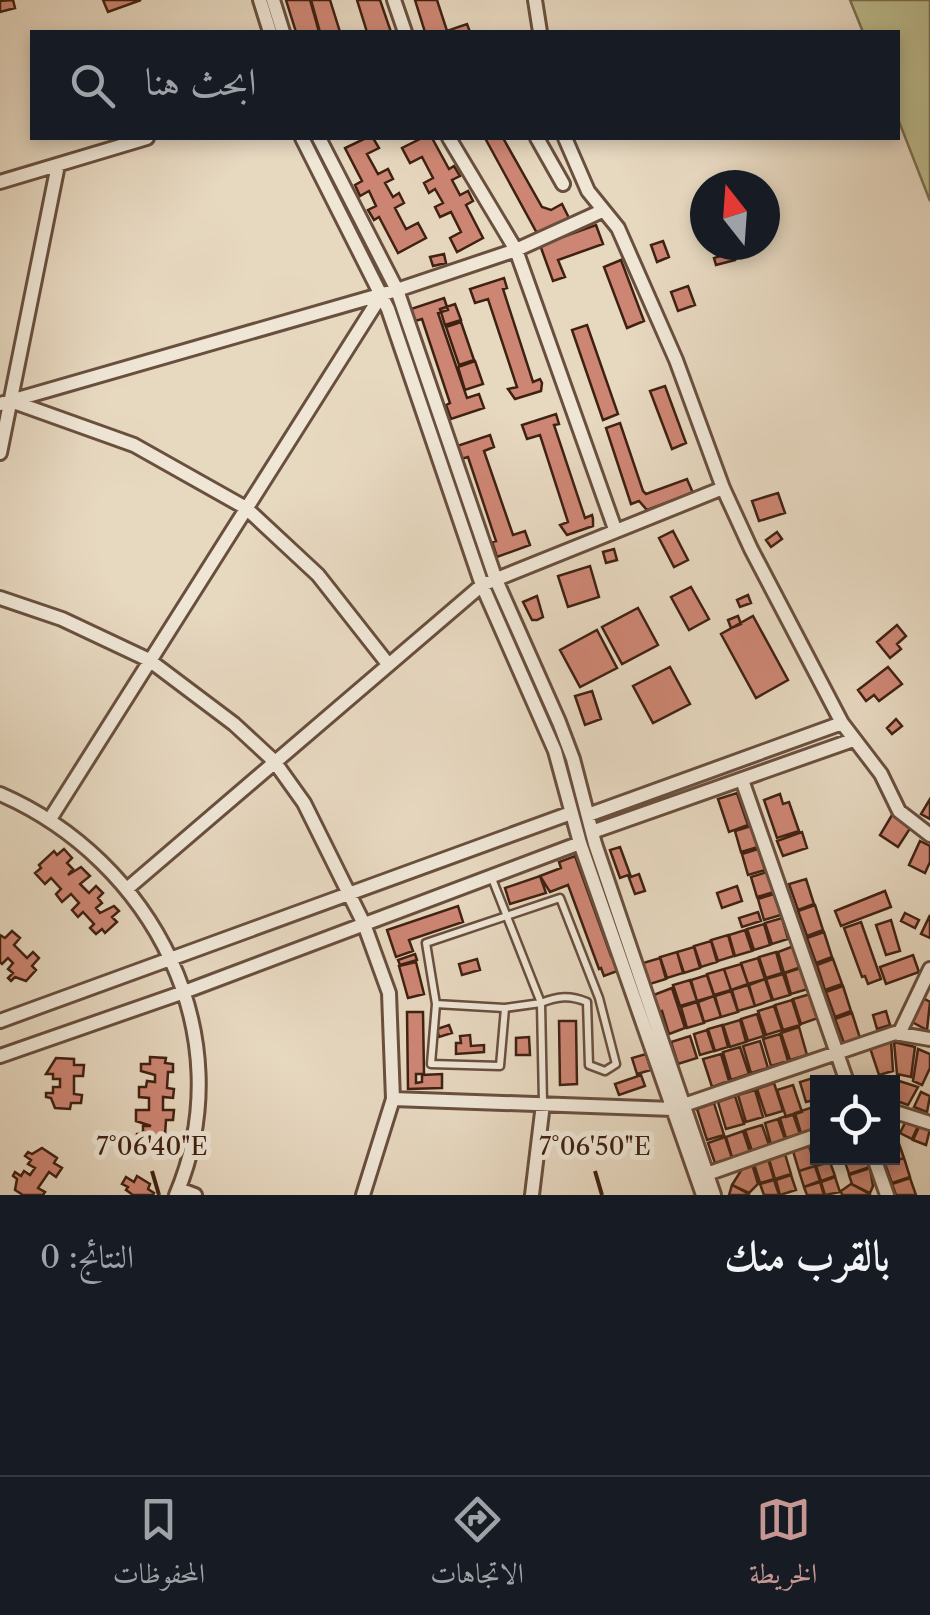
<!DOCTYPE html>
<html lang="ar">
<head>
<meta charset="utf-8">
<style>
  :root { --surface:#171b24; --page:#20242c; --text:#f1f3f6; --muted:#9ea1a6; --line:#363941; --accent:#c59692 }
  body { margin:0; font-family:"Libre Caslon Text",Amiri,serif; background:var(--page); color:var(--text); direction:rtl }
  .controls { position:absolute; right:30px; bottom:30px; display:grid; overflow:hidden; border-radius:0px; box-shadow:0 5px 15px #0003 }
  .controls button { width:90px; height:90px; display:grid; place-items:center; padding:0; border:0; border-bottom:2px solid var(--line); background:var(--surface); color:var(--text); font:50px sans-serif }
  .compass { position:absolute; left:690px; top:170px; width:90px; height:90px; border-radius:50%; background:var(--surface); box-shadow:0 5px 15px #0003; rotate:343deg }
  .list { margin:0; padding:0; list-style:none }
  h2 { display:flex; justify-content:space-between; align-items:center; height:130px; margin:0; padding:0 40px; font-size:42px }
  h2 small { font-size:32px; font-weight:400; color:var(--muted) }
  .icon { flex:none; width:55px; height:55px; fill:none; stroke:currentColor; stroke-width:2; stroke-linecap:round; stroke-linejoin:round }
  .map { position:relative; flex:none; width:930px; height:1195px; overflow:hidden; direction:ltr }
  .search { position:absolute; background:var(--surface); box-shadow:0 5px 15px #0003; left:30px; right:30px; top:30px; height:110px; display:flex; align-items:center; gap:25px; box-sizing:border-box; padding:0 35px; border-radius:0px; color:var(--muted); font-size:38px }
  .sheet { height:280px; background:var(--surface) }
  nav { display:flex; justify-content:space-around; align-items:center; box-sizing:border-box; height:140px; border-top:2px solid var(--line); background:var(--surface); font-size:28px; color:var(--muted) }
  nav a { display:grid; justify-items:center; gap:5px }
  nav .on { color:var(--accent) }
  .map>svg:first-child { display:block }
  .green { fill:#bcbc8e; stroke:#7e6e50; stroke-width:2.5 }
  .building { fill:#ce8674; stroke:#3f2112; stroke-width:2.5 }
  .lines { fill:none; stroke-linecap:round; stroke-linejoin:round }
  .lane-casing { stroke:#694f3e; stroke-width:11 }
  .street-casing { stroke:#694f3e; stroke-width:18 }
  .lane { stroke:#efe6d6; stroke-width:6 }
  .street { stroke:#efe6d6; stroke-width:12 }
  .ticks { fill:none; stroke:#3f2112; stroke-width:4 }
  .ticks-label { font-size:25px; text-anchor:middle; fill:#3f2112; stroke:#efe6d6; stroke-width:10; stroke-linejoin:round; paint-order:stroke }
</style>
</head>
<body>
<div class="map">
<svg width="930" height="1195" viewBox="0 0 930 1195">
  <rect width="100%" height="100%" fill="#e7d8c0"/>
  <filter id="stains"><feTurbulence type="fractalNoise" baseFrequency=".002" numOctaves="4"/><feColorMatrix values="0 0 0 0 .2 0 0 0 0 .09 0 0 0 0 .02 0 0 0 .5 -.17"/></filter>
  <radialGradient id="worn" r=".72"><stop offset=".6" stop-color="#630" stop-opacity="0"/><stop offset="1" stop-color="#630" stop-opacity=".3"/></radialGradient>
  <path class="green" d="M850,0H930V201L898,119V32H863Z"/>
  <path class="building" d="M13,0L15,8L0,12V1Z
    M103,0H141L108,12Z
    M286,0H310L319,32H296Z
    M311,0H330L340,32H320Z
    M357,0H380L391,32H367Z
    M415,0H437L447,31L467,24L470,32H425Z
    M366,138H373L379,148L367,154L378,174L388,169L393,179L385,183L393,197L399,193L404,203L395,208L406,229L418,223L426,238L398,253L379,217L374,220L368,210L376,206L369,191L360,196L355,185L362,181L345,148Z
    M422,138H432L449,169L454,166L460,176L452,180L460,195L468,191L473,201L466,205L483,238L457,252L450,238L461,232L451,212L440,217L435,207L443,203L435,189L429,193L424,183L433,178L422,157L410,163L402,148Z
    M485,138H503L542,207L551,210L562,204L569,218L538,235Z
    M596,225L603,244L558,260L565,277L553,281L540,245Z
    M663,241L669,257L657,262L651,245Z
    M733,252L735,260L716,265L714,258Z
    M444,254L446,263L433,266L430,257Z
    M621,260L644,321L627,328L604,267Z
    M504,278L507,288L503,289L533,382L540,379L542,383L541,391L515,399L508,389L517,387L488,299L475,303L470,289Z
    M688,286L695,305L678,311L671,292Z
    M444,298L448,310L438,313L467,398L479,394L484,408L451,419L446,405L450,403L422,319L415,321L411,309Z
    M455,304L461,320L445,325L440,309Z
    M461,322L474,360L459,365L446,327Z
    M587,325L618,414L603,420L572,330Z
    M475,361L483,384L465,390L458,367Z
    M665,386L686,443L672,449L650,391Z
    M556,414L559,424L554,425L585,518L592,515L593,519V526L567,535L560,525L568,522L540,435L527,439L522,425Z
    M620,423L643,491L646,494L687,479L693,493L647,510L639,501L631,504L606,428Z
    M490,435L494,447L484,451L513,535L525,531L530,545L497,557L492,542L496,541L468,457L461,459L457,446Z
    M778,493L785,513L759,521L752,501Z
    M673,531L688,560L674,567L659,538Z
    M777,532L782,539L771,547L766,540Z
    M614,549L617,560L606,563L603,552Z
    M590,566L599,597L568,607L558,576Z
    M691,587L709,619L689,630L671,597Z
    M748,595L751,603L740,607L737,600Z
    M537,596L543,617L537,620H532L523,602Z
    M638,608L658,645L622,664L602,627Z
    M738,616L741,624L731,628L728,620Z
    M753,616L788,680L756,698L721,634Z
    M897,625L906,636L897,644L901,649L890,658L877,642Z
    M597,630L617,668L580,687L560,650Z
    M670,667L690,704L653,723L633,686Z
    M888,667L902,684L879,701L874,695L866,701L858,690Z
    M592,691L601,719L585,725L575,696Z
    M896,719L902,726L892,734L887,728Z
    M737,793L748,825L729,832L718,799Z
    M780,794L783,804L789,802L799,831L777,838L764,800Z
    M930,799V819L921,814Z
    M892,815L911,827L898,847L880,835Z
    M751,826L758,847L741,852L735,831Z
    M802,832L807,848L783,856L777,841Z
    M920,841L930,846V862L925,873L909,865Z
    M620,847L631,877L639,874L645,891L635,894L628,875L620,878L610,850Z
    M64,849L72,858L67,863L73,869L68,875L81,867L90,876L80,884L89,893L96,886L103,893L98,898L102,903L96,908L100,913L114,906L119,911L112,917L117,922L105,933L102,929L96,934L90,928L94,924L83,912L78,917L72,910L79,903L71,894L62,902L56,894L61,889L51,878L45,884L35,873L41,868L39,865L54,851L57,855Z
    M758,849L765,870L748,875L742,854Z
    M575,856L611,956L614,955L620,970L604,976L601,968L599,969L568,885L550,892L540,876L561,868L559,862Z
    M767,872L774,892L757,897L751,877Z
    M540,876L546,893L510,904L505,888Z
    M806,879L814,904L798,910L789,884Z
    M737,886L742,901L722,908L717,893Z
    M885,891L891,907L841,926L835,911Z
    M774,894L781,915L764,920L758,899Z
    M815,905L823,930L807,936L798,911Z
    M458,906L463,922L409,940L413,951L396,957L387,930Z
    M758,912L761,921L742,927L739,918Z
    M905,913L919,920L915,928L901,921Z
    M930,915V938L921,934Z
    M782,918L788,939L772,944L765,923Z
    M891,920L900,951L886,955L876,925Z
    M861,922L881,979L868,984L865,976L862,977L844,928Z
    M764,924L770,945L754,950L747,929Z
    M745,930L752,951L735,956L729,935Z
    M12,931L20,938L14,945L27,958L33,952L39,958L32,966L36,970L26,981L15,977L11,981L8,978L13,973L8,969L13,963L8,958L2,964L0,962V935L5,938Z
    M824,932L832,957L816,963L807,938Z
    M728,935L734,956L718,961L711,940Z
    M711,941L717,962L701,967L694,946Z
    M794,946L801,967L784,973L778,952Z
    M694,947L700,968L684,973L677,952Z
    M677,952L683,973L667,978L660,957Z
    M776,952L782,973L766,978L759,957Z
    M415,954L417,960L400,965L398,960Z
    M913,955L919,972L886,984L880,967Z
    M660,958L666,979L650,984L643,963Z
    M758,958L765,979L748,984L741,963Z
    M477,959L480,970L462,975L459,964Z
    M833,959L842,984L825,990L817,965Z
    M416,962L424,994L408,998L399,966Z
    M741,964L748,984L731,990L724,969Z
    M801,968L808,989L791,994L785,973Z
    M724,969L731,990L714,995L707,974Z
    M783,974L790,995L773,1000L766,979Z
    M707,975L714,996L697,1001L691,980Z
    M765,979L772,1000L755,1006L749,985Z
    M690,980L697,1001L680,1006L673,985Z
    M748,985L755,1006L738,1011L732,990Z
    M843,986L851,1011L835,1017L826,992Z
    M672,988L685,1028L669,1034L662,1011L658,1013L653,998L656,994Z
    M731,991L738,1012L721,1017L715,996Z
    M810,994L818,1018L801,1024L793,999Z
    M714,996L721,1017L704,1022L698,1002Z
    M923,998L930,1002L927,1030L912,1022Z
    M792,1000L800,1025L783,1030L775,1005Z
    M697,1002L704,1023L687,1028L681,1007Z
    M774,1006L782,1030L766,1035L758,1011Z
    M886,1011L890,1025L877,1029L873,1015Z
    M407,1012H423L424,1074H416V1083L422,1082V1075L442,1074V1088L408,1089Z
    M852,1013L860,1038L844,1043L835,1019Z
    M757,1014L764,1036L748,1041L741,1019Z
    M740,1020L746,1042L730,1047L723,1025Z
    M559,1021H576L577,1084L560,1085Z
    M449,1025L452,1033L439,1037L437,1029Z
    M722,1025L728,1047L715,1051L708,1029Z
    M799,1027L807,1055L790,1060L781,1033Z
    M707,1030L714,1051L700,1055L694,1034Z
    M780,1034L788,1061L771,1066L763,1039Z
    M470,1035L471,1046L484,1045V1052L456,1054V1043H461L460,1036Z
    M690,1036L697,1058L678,1064L671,1042Z
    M529,1037L530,1055H516V1038Z
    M760,1041L768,1068L751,1073L743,1046Z
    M891,1041L893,1071L879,1075L870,1048Z
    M894,1042L915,1047L911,1077L897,1074Z
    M740,1047L749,1074L731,1080L723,1052Z
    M918,1049L930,1054V1068L922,1085L913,1081Z
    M646,1054L651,1070L637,1074L632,1058Z
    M721,1054L729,1081L712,1087L703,1059Z
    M150,1057L166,1058L165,1063L173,1064V1072H168L167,1088L174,1089L173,1098L163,1097V1110H174L173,1120H166L165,1135H174L173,1149H165V1153L144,1152V1147H136L137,1134H143V1126H151L136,1121V1110H149V1098L139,1097V1087H146L147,1081L155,1082V1075L141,1071V1064H150Z
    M56,1058L74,1059V1065H84L83,1076H74V1094L82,1095L81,1103H71L70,1109L55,1108L51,1098L46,1097V1093H53V1087H60V1079H53V1074H46Z
    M641,1075L645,1086L619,1095L615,1084Z
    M813,1078L818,1099L806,1102L800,1082Z
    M896,1080L918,1087L908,1105L897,1101Z
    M774,1083L783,1111L766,1116L757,1089Z
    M793,1085L802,1112L786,1117L777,1090Z
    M755,1090L763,1117L746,1122L738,1095Z
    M921,1092L930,1096L927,1112L914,1107Z
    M735,1096L744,1124L726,1129L718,1102Z
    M714,1103L724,1135L707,1140L697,1109Z
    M813,1107L818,1128L801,1133L795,1113Z
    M793,1114L800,1134L786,1138L780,1118Z
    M778,1119L785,1139L771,1144L765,1123Z
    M907,1119L919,1124L912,1139L900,1133Z
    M762,1125L769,1145L752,1151L745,1130Z
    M920,1125L930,1129L926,1145L913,1140Z
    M743,1131L750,1152L732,1157L726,1137Z
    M725,1137L732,1158L715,1163L708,1143Z
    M897,1138L904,1158L885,1164L883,1158H892V1140Z
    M818,1143V1158H829L830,1161L816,1165L810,1145Z
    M809,1146L815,1166L799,1171L793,1151Z
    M42,1148L57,1158L54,1163L62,1168L56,1177L49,1172L38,1188L45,1192L43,1195H23L15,1190L17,1179L13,1176L15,1172L21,1176L24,1171L30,1175L35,1168L28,1164L31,1160L25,1156L28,1152L32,1154Z
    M785,1154L791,1174L775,1179L769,1159Z
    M848,1158H866L870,1167L849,1174L845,1162Z
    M904,1158L910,1177L892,1183L885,1164Z
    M768,1159L774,1179L760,1183L754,1164Z
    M830,1162L835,1176L821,1181L816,1166Z
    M752,1164L758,1184L749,1193L732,1185L742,1169Z
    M815,1166L820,1181L804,1187L799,1171Z
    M870,1168L873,1186L870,1193L852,1184L849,1175Z
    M791,1175L796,1190L780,1195L776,1180Z
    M137,1176L150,1184L148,1189L154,1193L153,1195H133L126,1190L128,1187L122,1184L126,1177L134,1182Z
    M835,1177L840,1192L825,1195L821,1182Z
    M910,1178L916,1195H896L892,1184Z
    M774,1180L779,1195H764L760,1184Z
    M820,1182L824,1195H807L804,1187Z
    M851,1184L870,1194V1195H842L841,1191Z
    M732,1185L749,1194V1195H729Z"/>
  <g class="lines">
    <defs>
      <path id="lane" d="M491,876L541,1003L505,1008L500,1066L431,1064L436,1004L426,943L560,898L599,998L616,1064L605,1071L589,1065L587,1002C570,995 558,996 541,1003L543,1103
        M436,1004L504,1008"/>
      <path id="street" d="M260,0L270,32
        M273,0L283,32
        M394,0L405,32
        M535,0L540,32
        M302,138L388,309L482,585L555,751L580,843L703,1195
        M319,138L397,290L496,580L559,722L573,759L595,844L714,1195
        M449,138L516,250L615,529
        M537,138L563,184
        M565,138L588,191L618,228L676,360L723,488L751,549L842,723L881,774L899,811L930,835
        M0,182L147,138
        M11,401L134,445L246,508L318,575L388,664
        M0,404L397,290L516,250L602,211
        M0,453L58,165
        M0,598L62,619L149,660L234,724L274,761L304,803L364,924L389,993L393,1099L363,1195
        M742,780L847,1082
        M0,794C152,860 244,1035 176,1195
        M588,815L842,723
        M50,819L382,294
        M592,832L853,740
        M128,888L482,585L723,488
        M0,1021L571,813
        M899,1034L930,969
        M0,1056L184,992L580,843
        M393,1099L673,1109
        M681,1106L895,1033L930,1039
        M892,1111L930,1123
        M874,1158L887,1195
        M707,1174L818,1135
        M179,1189L195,1195
        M532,1195L543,1104"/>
    </defs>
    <use href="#lane" class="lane-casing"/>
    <use href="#street" class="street-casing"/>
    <use href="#lane" class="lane"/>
    <use href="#street" class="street"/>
  </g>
  <path class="ticks" d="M152,1171L159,1195M595,1171L602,1195"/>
  <g class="ticks-label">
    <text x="152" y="1155">7°06'40"E</text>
    <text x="595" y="1155">7°06'50"E</text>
  </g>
  <rect width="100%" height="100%" filter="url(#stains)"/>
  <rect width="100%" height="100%" fill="url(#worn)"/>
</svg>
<div class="controls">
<button><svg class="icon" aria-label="locate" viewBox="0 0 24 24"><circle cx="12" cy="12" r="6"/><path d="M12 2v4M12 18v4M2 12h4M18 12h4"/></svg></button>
</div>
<svg class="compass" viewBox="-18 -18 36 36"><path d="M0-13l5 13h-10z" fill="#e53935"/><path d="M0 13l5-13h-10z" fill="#9ea1a6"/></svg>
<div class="search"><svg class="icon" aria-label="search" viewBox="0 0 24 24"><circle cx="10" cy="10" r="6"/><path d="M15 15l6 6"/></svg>ابحث هنا</div>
</div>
<section class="sheet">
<h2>بالقرب منك<small>النتائج: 0</small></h2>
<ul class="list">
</ul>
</section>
<nav>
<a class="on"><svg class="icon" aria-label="map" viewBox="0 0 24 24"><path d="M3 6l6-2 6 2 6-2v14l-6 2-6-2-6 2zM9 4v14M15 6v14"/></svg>الخريطة</a>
<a><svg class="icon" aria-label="directions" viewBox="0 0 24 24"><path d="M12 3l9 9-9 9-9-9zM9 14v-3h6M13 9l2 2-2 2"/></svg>الاتجاهات</a>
<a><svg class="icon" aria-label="saved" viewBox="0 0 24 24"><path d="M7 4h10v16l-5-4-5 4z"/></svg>المحفوظات</a>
</nav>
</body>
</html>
